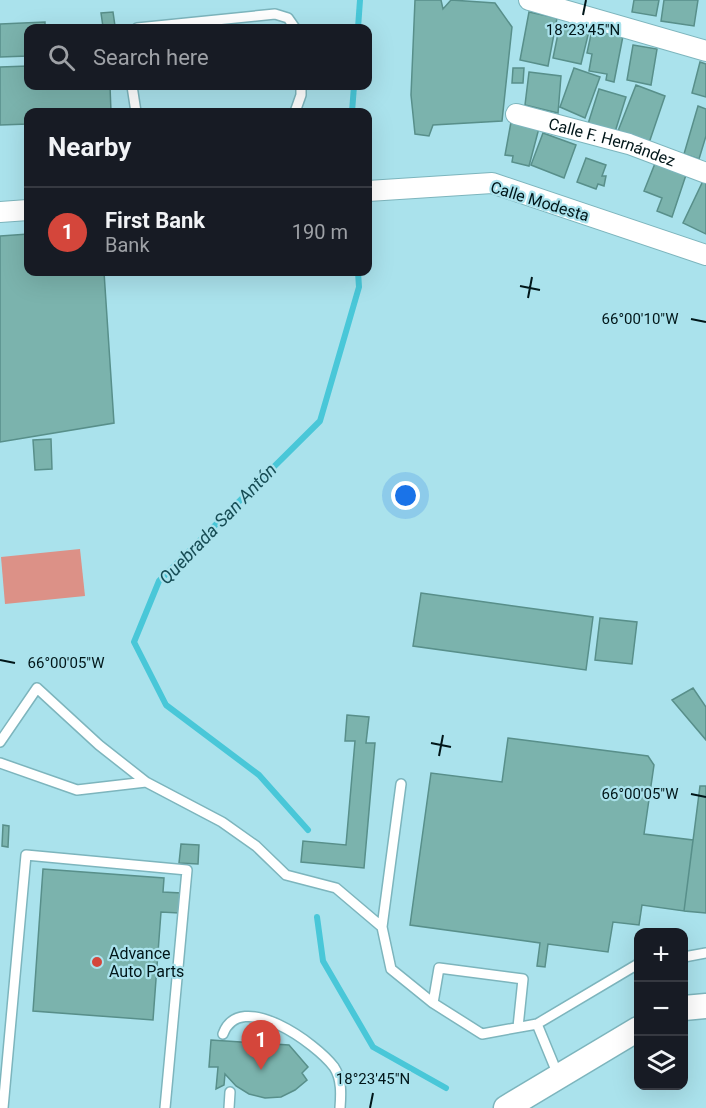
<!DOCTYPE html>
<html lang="en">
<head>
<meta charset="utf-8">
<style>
  :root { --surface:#171b24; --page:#20242c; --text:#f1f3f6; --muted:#9ea1a6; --line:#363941; --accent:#d4463b }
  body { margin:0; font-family:Roboto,sans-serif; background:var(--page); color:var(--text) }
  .controls { position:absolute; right:18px; bottom:18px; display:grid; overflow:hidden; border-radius:12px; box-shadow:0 6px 24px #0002 }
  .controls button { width:54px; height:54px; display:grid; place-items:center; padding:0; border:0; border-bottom:2px solid var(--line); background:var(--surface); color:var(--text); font:30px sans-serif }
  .you { position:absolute; left:406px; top:496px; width:21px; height:21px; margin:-15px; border:4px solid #fff; border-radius:50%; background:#1a73e8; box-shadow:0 0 0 9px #1a73e833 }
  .badge { display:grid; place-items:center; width:39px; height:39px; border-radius:50%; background:var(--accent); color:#fff; font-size:20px; font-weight:700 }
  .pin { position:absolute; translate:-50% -50px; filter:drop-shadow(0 2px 3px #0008) }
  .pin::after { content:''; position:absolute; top:32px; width:21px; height:18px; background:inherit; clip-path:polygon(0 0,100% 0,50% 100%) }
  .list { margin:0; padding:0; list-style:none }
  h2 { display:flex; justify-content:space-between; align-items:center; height:78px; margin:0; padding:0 24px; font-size:26px }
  h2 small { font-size:20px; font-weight:400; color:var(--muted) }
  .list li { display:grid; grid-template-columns:39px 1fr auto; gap:18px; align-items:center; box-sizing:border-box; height:90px; padding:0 24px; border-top:2px solid var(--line) }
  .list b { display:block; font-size:22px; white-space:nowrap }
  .list p { margin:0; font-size:20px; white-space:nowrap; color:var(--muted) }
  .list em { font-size:20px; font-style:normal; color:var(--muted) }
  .icon { flex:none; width:33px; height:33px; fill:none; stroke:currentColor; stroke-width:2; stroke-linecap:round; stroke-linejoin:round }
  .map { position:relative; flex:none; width:706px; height:1108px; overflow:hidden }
  .search { position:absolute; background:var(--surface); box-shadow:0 6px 24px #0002; left:24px; top:24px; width:348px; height:66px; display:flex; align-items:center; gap:15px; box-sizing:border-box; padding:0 21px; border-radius:12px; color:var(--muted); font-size:22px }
  .panel { position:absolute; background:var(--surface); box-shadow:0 6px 24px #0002; left:24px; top:108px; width:348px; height:168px; border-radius:12px }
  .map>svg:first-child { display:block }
  .green { fill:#dc9187 }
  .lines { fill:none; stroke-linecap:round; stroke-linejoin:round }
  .stream { stroke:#49c7d8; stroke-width:6 }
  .building { fill:#7bb3ad; stroke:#588f8a; stroke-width:1.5 }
  .service-casing { stroke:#7db5bd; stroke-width:12 }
  .minor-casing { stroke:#7db5bd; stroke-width:22 }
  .tertiary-casing { stroke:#7db5bd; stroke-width:27 }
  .service { stroke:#fff; stroke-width:9 }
  .minor { stroke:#fff; stroke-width:20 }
  .tertiary { stroke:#fff; stroke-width:24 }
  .ticks { fill:none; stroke:#011619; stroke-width:2 }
  .poi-dot { fill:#d4463b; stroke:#aae2ec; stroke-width:2 }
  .labels { text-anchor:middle; stroke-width:4.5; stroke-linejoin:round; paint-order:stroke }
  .street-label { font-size:16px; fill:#011619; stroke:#aae2ec }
  .poi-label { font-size:16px; fill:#011619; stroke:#aae2ec; text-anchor:start }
  .water-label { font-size:18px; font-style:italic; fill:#164c54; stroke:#aae2ec }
  .ticks-label { font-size:15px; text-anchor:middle; fill:#011619; stroke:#aae2ec; stroke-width:4.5; stroke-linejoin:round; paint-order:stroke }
</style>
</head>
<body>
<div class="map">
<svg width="706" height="1108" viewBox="0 0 706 1108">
  <rect width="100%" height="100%" fill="#aae2ec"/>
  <path class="green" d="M80,549L85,596L5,604L1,557Z"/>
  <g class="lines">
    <path class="stream" d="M358,28L360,0
      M352,112L354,86
      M308,830L259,775L166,705L134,642L159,581L320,421L359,287L358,272
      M317,917L323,961L373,1047L446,1088"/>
  </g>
  <path class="building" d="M415,0H441L443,9L451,0L495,3L512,27L502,121L433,125L429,136L415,134L411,95Z
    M634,0H659L656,16L632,12Z
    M664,0H698L694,26L661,21Z
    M113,12L115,26L103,27L101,13Z
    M529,12L557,18L548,66L520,60Z
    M45,22V28H28V56L0,57V24Z
    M560,24L589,31L581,64L553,58Z
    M592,30L623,36L614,82L606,80L607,74L589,71L592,54L587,53Z
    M633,45L657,49L651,85L627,80Z
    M700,62L706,64V97L692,93Z
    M28,66V86H110L111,112H28V124L0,125V67Z
    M513,68H524L523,83H512Z
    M574,68L600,77L585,118L560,107Z
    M529,72L561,76L558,113L525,105Z
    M636,85L665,96L649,143L618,131Z
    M599,89L626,97L615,132L588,124Z
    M698,106L706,109V136L699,159L684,154Z
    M511,122L539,128L529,166L512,162L513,156L505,155Z
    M543,133L576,145L564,178L531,165Z
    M586,158L606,165L602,176H606L604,186L598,184L596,189L577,182Z
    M656,161L687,172L672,217L657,211L662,198L644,191Z
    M703,181L706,182V234L683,223Z
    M28,234V272H104L114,423L0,442V236Z
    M51,439L52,469L35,470L33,440Z
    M421,593L593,617L586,670L413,646Z
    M600,618L637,622L632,664L595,660Z
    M693,688L706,707V740L672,700Z
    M347,715L369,717L366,743H375L364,868L301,862L303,841L346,845L355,741H345Z
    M508,738L648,756L654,765L644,834L693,840L684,911L642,905L639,925L613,922L608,952L548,944L545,967L537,966L540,943L410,925L431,773L502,782Z
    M700,786H706V913L684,911Z
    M3,825L9,826L8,847L2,846Z
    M181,844L199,845L198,864L179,863Z
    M43,869L164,878L163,892L181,893L179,913L161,912L153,1020L33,1011Z
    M211,1040L289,1045L308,1067L302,1073L307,1080L295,1090L281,1097L265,1098L249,1094L236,1086L225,1074L224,1085L216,1089L218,1067H209Z"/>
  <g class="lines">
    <defs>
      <path id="service" d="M137,28L275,14L288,18L295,28
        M132,86L136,112
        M295,112L301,95V86
        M0,742L37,688L99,745L146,782L222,822L256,846L286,875L336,888L382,927L391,969L433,1003L482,1034L537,1024L558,1075
        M0,763L77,790L146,782
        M382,927L401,784
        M684,957L706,953
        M433,1003L439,968L523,979L518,1027
        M537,1024L638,964
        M223,1034C240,988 317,1044 334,1067C342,1079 341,1095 340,1108
        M3,1108L26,855L187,870L165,1108
        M229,1108L230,1092"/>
      <g id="minor">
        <path d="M529,0L706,51"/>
        <path id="s1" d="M516,114L629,144L706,173"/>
        <path d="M368,191L492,183L706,255"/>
        <path d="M0,212L28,210"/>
      </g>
      <path id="tertiary" d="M684,1008L706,1006
        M506,1108L638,1029"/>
    </defs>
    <use href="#service" class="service-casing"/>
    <use href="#minor" class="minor-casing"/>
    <use href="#tertiary" class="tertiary-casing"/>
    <use href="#service" class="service"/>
    <use href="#minor" class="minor"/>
    <use href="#tertiary" class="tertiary"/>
  </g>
  <path class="ticks" d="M583,15L586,0M520,286L540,290M528,298L532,277M691,319L706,322M0,660L15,663M431,743L451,747M439,756L443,735M691,794L706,797M370,1108L373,1093"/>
  <circle class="poi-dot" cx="97" cy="962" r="6"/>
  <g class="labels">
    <g class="street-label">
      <text dy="6" stroke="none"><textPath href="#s1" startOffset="100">Calle F. Hernández</textPath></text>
      <text transform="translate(540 201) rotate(17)" y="6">Calle Modesta</text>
    </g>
    <g class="poi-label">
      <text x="109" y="959">Advance<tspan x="109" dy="18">Auto Parts</tspan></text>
    </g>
    <g class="water-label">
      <text transform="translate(218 524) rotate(-46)" y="6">Quebrada San Antón</text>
    </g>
  </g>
  <g class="ticks-label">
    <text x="583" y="35">18°23'45"N</text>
    <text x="640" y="324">66°00'10"W</text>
    <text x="66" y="668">66°00'05"W</text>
    <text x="640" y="799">66°00'05"W</text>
    <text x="373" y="1084">18°23'45"N</text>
  </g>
</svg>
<div class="controls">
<button>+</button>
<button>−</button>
<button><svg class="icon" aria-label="layers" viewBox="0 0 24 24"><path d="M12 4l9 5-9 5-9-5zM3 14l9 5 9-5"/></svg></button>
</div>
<div class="you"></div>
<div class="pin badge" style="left:261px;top:1070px">1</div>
<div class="search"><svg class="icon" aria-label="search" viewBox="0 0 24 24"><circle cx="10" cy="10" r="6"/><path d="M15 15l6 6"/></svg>Search here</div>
<section class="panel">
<h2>Nearby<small></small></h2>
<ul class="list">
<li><span class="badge">1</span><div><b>First Bank</b><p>Bank</p></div><em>190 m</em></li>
</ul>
</section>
</div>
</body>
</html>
